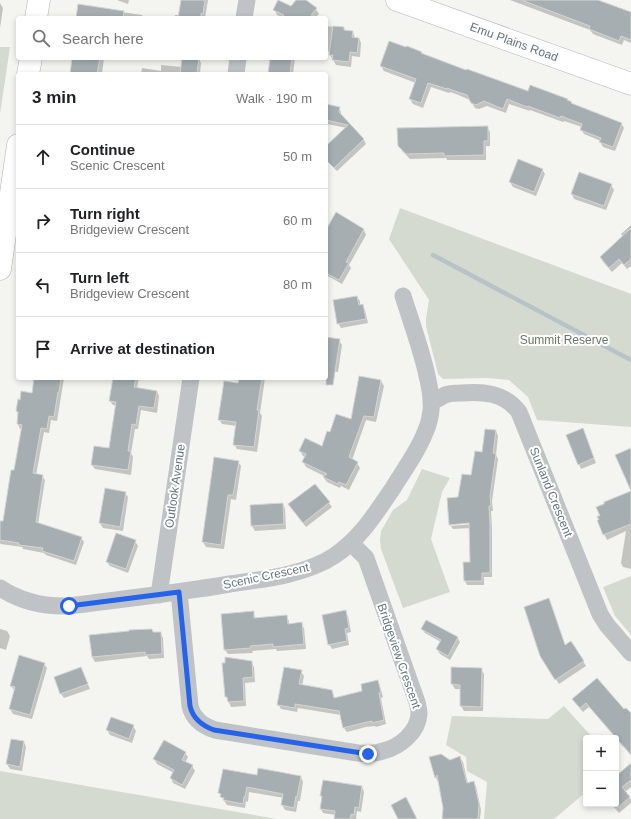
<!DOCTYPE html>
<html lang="en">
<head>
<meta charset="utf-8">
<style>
  :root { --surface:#fff; --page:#f6f6f6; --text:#202124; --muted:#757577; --line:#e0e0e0 }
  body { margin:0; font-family:Helvetica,sans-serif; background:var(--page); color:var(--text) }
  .controls { position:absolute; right:12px; bottom:12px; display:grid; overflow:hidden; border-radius:4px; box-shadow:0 2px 6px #0003 }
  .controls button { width:36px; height:36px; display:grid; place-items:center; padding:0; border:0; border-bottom:1px solid var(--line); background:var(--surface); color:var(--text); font:20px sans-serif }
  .stop { position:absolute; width:12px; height:12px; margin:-9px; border:3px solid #2563eb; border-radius:50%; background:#fff }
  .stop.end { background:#2563eb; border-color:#fff; box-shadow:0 1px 4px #0008 }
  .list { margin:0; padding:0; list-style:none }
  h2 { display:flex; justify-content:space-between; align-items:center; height:52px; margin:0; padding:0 16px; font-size:17px }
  h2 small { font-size:13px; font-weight:400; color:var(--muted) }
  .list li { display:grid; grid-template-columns:26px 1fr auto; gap:12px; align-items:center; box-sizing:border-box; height:64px; padding:0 16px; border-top:1px solid var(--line) }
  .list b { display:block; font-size:15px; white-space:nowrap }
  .list p { margin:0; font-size:13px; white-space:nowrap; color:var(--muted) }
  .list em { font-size:13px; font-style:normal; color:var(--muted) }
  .icon { flex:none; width:22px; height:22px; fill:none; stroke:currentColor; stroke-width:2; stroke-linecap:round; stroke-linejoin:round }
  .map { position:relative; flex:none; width:631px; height:819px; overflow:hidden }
  .search { position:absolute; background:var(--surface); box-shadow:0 2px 6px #0003; left:16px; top:16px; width:312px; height:44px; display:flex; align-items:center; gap:10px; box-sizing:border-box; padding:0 14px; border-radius:4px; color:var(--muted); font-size:15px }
  .panel { position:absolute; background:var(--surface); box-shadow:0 2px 6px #0003; left:16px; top:72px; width:312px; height:308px; border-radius:4px }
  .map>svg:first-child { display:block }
  .green { fill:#d5dad1 }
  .shadow { fill:#0003 }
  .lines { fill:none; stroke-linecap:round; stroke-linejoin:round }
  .stream { stroke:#b8c3c7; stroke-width:4.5 }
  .building { fill:#a6aeb2; stroke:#d5d5d3 }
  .secondary-casing { stroke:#afb5b8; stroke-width:23 }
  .street { stroke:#bfc3c6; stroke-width:17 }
  .secondary { stroke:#fff; stroke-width:22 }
  .route { stroke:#2563eb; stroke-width:5 }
  .labels { text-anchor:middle; stroke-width:4; stroke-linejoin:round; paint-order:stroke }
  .street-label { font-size:12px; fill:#64747f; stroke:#fff }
  .park-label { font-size:12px; fill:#677762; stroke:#fff }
</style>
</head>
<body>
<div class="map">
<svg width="631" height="819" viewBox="0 0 631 819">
  <rect width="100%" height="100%" fill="#f4f4f0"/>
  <path class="green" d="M0,47H10L0,114Z
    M400,208L631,294V427L537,420L528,397L509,380L487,378L443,379L438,374L426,326V318L429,300L389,239Z
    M422,469L450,478L442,492L431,539L450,592L403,608L381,549L380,540L381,531L393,510L407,500Z
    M631,576V635L615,616L603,587Z
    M564,706L593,738H586V792L554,819H484L487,782L467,771L466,757L446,745L452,716L548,719Z
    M0,771L277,819H0Z"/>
  <path class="shadow" d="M117,0H129L128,4Z
    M182,0H208L205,18H174L175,15H180Z
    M297,0H305L316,9L319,14L315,18H284L277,15L275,10L291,7Z
    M510,0H596L631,13V43L624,40L622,45L593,34L590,30Z
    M0,3L3,8L0,28Z
    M79,6L142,15L144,18H77Z
    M326,26L344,28L345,31L353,32L355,38H359L361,43L360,57L352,56L351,67L336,65L330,55V52L326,51Z
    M421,53L422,55L528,92L567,100L568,102L571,103L573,105L621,123L624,128L615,151L603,147L600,142L601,141L584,134L581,129L582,127L564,121L563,122L530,110V111L509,104L506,113L487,106L479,109L475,108L470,100L456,94L450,92L449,93L431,87L423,108L413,104L410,99L416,83L384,71L381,66Z
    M72,58H104L102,74H71Z
    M183,58L199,59L201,63L200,74H141L142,68L161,71V65L182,67Z
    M271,58H295L293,74H269Z
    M339,108L341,112V115L364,140L366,144L337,171L326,160V147L347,128L327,124L326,111Z
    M487,127L490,132V146H486V160H447L446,158L410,159L402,151L399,146Z
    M542,169L545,174L536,196L513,187L510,182Z
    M579,173L611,185L614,190L606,210L574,199L572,194Z
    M336,214L364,230L366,235L349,265L351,268L342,284L326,275V232Z
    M631,225V266L627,269L622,263L612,272L603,262L601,257L623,237L621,234Z
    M357,297L360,301V306L362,305L365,310L368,323L341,328L338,323Z
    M326,338L339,340L342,345L338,372L326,370Z
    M35,378H64L57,421L51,420L49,433L44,432L36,475L42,476L45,480L38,524L81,538L84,542L76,565L46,555L44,553L23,549L22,547L1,544L0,543V529L4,522L15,472L22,429H20L18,424L19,415L17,411L33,394Z
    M114,378H139L137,388L157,391L159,396L157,413L141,410L138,429H135L131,453L133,457L131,475L95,469L92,465L109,449L116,406L113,405L110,401Z
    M240,378H265L260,413L262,416L257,452L237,449L234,444L237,426L222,424L219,419L239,384Z
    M381,381L384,386L376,422L366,420L352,460L357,463L360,468L349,490L341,486L340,488L327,482L324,478L326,477L306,467L303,462L305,457L303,456L300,451L323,447L330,433L352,420Z
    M496,431L498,436L496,455L498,459L492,501L493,511H491L492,529V577H484V585H467L465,581L471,563L470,528L453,529L451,526L474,524V522L451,524V526L450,524L459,498L472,476L483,453Z
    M585,434L596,463L581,469L579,464Z
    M215,458L238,462L241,466L236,500L231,499L224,549L206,547L203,542Z
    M125,493L128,497L123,531L103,528L100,523Z
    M631,494V569L623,567L621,563L626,531L607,540L598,521Z
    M329,503L332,507L306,527L292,509Z
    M283,504L285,509L286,529L255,531L252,526L251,506Z
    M135,541L138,546L128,573L110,566L107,562Z
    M548,600L551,604L565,646L571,642L586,666L559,684L544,661Z
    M345,611L348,616L351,632L347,633L349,645L332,649L329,644Z
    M253,612L256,619L286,616L289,621V624L301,623L304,628L306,649L277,651L276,649L252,651L253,653L228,654L225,650Z
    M0,629L7,631L10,636L6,650L0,648Z
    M422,629L457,637L460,642L450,660L440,654L437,649L441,642L425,633Z
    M152,630L154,633H160L163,638L164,658L149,659L147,656L95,662L92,657Z
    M251,662L254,667L255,682L245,683L246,706L231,707L226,696Z
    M44,664L47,668L32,719L13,714L10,709L15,691L14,690L11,686Z
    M81,668L90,689L64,698L61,694Z
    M481,669L484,674L483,711H464L461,706V689H455L452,684Z
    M301,671L304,676L302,686L331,691L335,698L363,691L378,681L380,686L383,697L381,698L386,724L376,727L375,726L366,727L347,732L344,728L341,715L298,708L297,712L281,709L278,704Z
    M573,700L624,711L631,715V745L626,750L589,707L583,712L576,704Z
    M133,726L136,731L132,743L110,735L107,730Z
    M24,742L26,747L22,771L10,769L7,764Z
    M185,753L188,757L185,763L192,766L195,771L185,789L173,783L171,778L174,773L157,764L154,759Z
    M430,758L450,761L460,758L463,762L468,784L473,782L476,786L481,810L480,819H443L444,808L439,780L438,782L436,778Z
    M631,765V787L625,792L631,800V803L619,813L611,804H616V778Z
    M258,776L301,777L303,782L300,801H298L296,812L285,810L282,805L284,798L249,792L248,802L246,801L245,808L227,805L219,793Z
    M362,787L364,792L361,812L357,811L356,819H335L336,815L323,813L321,809L322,799L321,796Z"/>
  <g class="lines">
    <path class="stream" d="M433,255L631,360"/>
  </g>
  <path class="building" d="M181,0H205L203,14L201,13V18H178Z
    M278,0L291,6L296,0H306L317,8L311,15L317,18H281L284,15L273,10Z
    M524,0H598L631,12V40L621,36L619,41L589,29L590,26L524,1Z
    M78,4L124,11L123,18H76Z
    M333,26L344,27V30L353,31L352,37L359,38L357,53L350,52L349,62L332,60L333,55H329Z
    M389,41L406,47L407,46L422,52L421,53L466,70L467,69L528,91L530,85L568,99L567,100L572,102L571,103L622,123L613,147L599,142L601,138L580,130L582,124L561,116L560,118L528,106L527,107L507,99L503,109L484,101L476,105L471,103L467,95L452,90L447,88V89L428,83L421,103L409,99L416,79L380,66Z
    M72,58H100L97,74H70Z
    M182,58H199L197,73L195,72V74H180Z
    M270,58H292L290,74H268Z
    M326,104L340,107L339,112L364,139L334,168L326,160V146L348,125L326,120Z
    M488,126V141H484V155L444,156V153L406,154L398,146L397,128Z
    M518,159L543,169L534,192L509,182Z
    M579,172L612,184L604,206L571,194Z
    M336,212L364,229L346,262L349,263L339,280L326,273V230Z
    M631,228V259L624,265L619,259L609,268L600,257Z
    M357,296L359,305L363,304L366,319L337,324L333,300Z
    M326,337L340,339L333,385H326Z
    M359,376L381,380L374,417L364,416L349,457L358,462L346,485L339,482L338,484L323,477L327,474L302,462L306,454L299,451L305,438L322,446L327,431L330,432L336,414L351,419Z
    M34,378H61L59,392H58L54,417L49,416L47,429L41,428L33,473L43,475L36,522L82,537L74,561L42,551L43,548L19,545V543L0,540V521H3L11,470H14L22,425L17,424L18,412L16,411L18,399L20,400L21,391L32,393Z
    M113,378H136L134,387L157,391L154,408L139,406L136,425L132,424L128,451H131L128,470L91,465L94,446L109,448L116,402L109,401Z
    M239,378H262L257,410H259L254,447L233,445L236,422L218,420L224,381L238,383Z
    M583,428L594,458L578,465L566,435Z
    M485,429L496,430L493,453L496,454L490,496L491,506H489L490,524V573H482V581H464L463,562H470L469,523L449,525L447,498L458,497L462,474L471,475L475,451L482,452Z
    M631,448V524L603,535L597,520H599L597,516H600L596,507L604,504V502L631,491L615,455Z
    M214,457L239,461L233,495H228L221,545L202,542Z
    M315,484L330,502L303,523L288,504Z
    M105,488L126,492L120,527L99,523Z
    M283,503L284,524L251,526L250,505Z
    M116,533L136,540L126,569L106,562Z
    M549,598L565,645L571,641L584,661L555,680L540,656L524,607Z
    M346,610L349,628L345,629L347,641L328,645L322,615Z
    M254,611V618L287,615L288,624L302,622L304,644L273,647V644L250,646L251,648L224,650L221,614Z
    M426,620L458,637L448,656L436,649L441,640L421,629Z
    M152,629L153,632H161L162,654L145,655V652L92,657L89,635L129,631V630Z
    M19,655L45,663L30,715L9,709L15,687L10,686Z
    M225,657L252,661L253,677L243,678L244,701L228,702L227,697H225L222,663H225Z
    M81,667L88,684L60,694L54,677Z
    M284,667L302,670L299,684L332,690L334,698L362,691L361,684L378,680L381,693H379L384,720L372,723V721L363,723L343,728L339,711L295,704V708L277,705Z
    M451,667L482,668L481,707L460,706V685L451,684Z
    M597,678L624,709L626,708L631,713V755L586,703L580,708L572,699Z
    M111,717L134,725L129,739L106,730Z
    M11,739L24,741L20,767L6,764Z
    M164,740L186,752L182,760L193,765L182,785L170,778L174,770L153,759Z
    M441,754L450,760L460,756L467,783L474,781L479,804L478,819H442L443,808L437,775L435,778L429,757Z
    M631,763V780L622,787L630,797L616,809V776Z
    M258,768L301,776L297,797L296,796L294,808L281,805L283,794L247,787L245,797H244L243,804L223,800L224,798L220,797L221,794L218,793L223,769L257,775Z
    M323,780L362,786L359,808L355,807L354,815L351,814L350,819H334L335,811L320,809L322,796H320Z
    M406,797L417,819H398L391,805Z"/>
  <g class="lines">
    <defs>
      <path id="secondary" d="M397,0L631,84
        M36,18L39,0
        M28,74L31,58
        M0,269L18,145"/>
    </defs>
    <use href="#secondary" class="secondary-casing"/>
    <path class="street" d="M244,18L247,0
      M236,74L238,58
      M431,402C436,400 441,397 445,395C450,393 456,393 461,393C483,391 505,393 519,412L600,614L607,625L631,653
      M0,588C20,601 45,607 69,606C123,599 177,593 230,584C264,579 305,575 334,556C360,539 376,513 393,488C406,467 420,448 428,425C430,418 432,408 431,401C431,391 428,381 426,371C420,346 411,321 403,296
      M179,592L190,706C193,719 203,726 215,730L358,753C367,754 375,754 383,751C400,747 418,732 419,714C419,710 418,706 417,702L366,558L351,543
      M159,595L191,378"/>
    <use href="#secondary" class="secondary"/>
  </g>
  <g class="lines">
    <path class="route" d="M69,606L179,592L190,706C193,719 203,726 214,730L368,754"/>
  </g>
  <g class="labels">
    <g class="street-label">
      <text transform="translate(514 42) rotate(20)" y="4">Emu Plains Road</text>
      <text transform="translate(175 486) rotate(-82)" y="4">Outlook Avenue</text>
      <text transform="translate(551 492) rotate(68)" y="4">Sunland Crescent</text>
      <text transform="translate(266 576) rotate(-12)" y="4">Scenic Crescent</text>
      <text transform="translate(399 656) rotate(71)" y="4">Bridgeview Crescent</text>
    </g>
    <g class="park-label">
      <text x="564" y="344">Summit Reserve</text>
    </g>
  </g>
</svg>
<div class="controls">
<button>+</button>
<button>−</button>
</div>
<div class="stop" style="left:69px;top:606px"></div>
<div class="stop end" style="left:368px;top:754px"></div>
<div class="search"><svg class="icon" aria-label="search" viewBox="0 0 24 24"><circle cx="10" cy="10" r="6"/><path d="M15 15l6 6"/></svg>Search here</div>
<section class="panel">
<h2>3 min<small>Walk · 190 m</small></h2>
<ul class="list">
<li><svg class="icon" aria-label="ahead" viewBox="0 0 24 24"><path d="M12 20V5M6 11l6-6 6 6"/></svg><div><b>Continue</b><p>Scenic Crescent</p></div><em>50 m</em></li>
<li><svg class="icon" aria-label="right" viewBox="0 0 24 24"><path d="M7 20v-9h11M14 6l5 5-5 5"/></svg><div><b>Turn right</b><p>Bridgeview Crescent</p></div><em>60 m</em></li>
<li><svg class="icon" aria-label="left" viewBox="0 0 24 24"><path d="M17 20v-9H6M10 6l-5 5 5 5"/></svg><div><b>Turn left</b><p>Bridgeview Crescent</p></div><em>80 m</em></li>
<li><svg class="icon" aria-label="arrive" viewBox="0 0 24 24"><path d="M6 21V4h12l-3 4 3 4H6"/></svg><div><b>Arrive at destination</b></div></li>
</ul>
</section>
</div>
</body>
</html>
